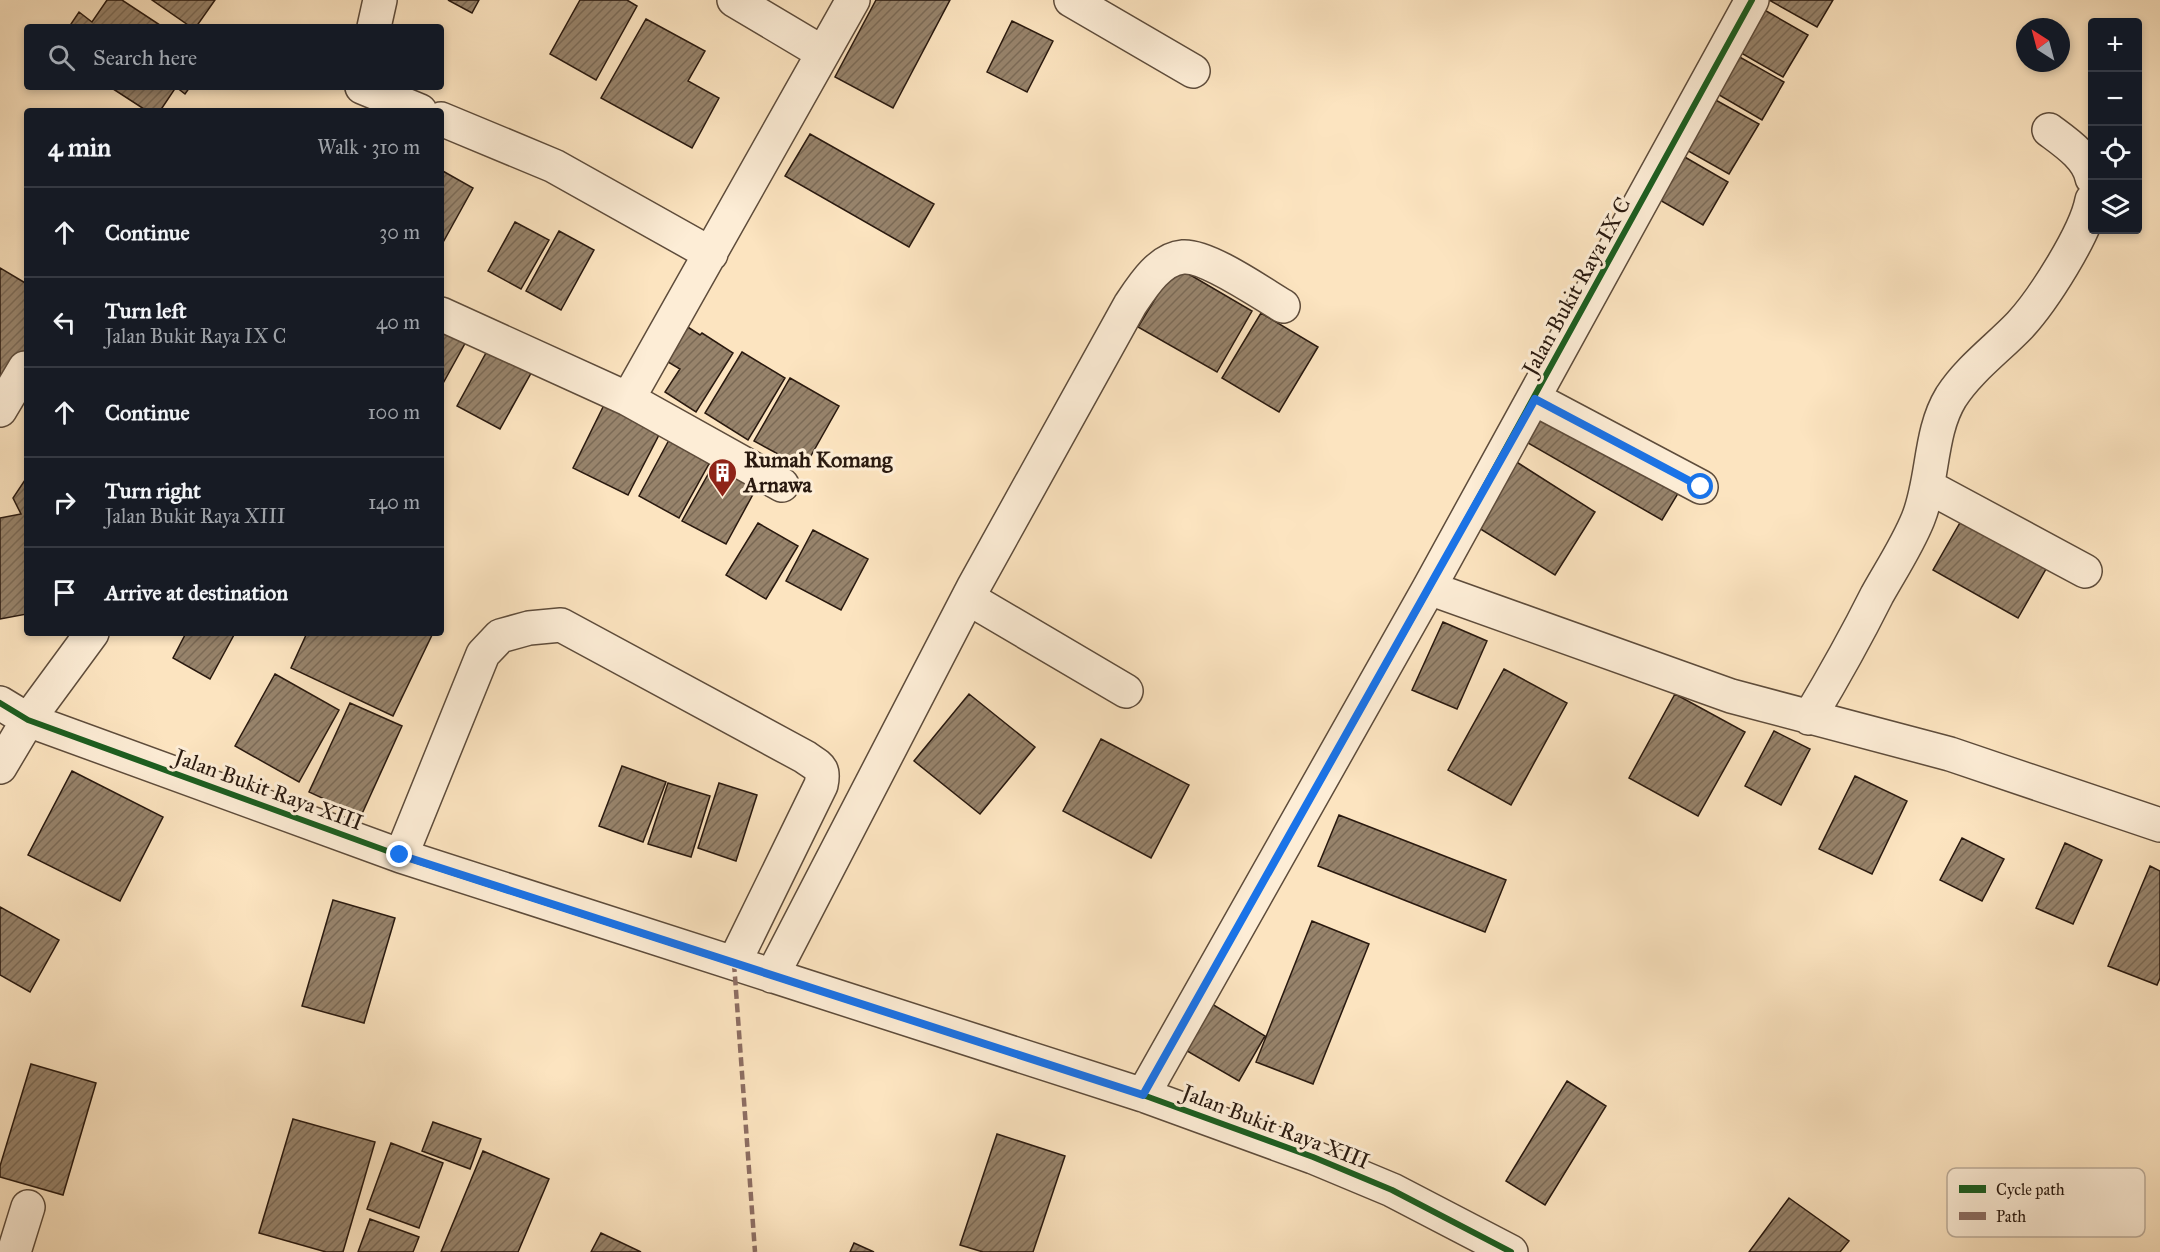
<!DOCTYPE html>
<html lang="en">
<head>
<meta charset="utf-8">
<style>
  :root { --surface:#171b24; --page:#20242c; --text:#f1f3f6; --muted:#9ea1a6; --line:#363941 }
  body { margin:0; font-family:"IM FELL Great Primer",serif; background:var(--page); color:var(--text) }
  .controls { position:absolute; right:18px; top:18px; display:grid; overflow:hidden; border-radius:6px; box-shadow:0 3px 9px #0003 }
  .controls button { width:54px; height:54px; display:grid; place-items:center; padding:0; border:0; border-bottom:2px solid var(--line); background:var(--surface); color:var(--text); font:30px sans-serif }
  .compass { position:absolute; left:2016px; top:18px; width:54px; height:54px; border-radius:50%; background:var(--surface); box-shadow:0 3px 9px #0003; rotate:324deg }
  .stop { position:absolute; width:18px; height:18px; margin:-14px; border:4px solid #1a73e8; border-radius:50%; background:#fff }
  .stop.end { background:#1a73e8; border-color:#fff; box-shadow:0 2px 6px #0008 }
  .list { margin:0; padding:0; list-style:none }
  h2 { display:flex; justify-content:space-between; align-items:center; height:78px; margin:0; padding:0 24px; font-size:26px }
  h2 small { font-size:20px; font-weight:400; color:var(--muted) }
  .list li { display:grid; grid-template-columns:39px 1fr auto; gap:18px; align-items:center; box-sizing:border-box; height:90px; padding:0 24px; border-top:2px solid var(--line) }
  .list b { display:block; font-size:22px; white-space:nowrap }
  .list p { margin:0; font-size:20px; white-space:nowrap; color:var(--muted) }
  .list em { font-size:20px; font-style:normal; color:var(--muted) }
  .icon { flex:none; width:33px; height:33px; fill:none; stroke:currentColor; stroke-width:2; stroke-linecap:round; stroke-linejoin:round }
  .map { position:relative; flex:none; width:2160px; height:1252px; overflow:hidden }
  .search { position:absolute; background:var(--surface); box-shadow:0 3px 9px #0003; left:24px; top:24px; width:420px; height:66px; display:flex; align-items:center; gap:15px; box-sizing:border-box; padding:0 21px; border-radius:6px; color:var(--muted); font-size:22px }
  .panel { position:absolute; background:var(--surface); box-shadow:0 3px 9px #0003; left:24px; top:108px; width:420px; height:528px; border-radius:6px }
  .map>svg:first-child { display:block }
  .building { fill:url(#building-hatch); stroke:#29190f; stroke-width:1.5 }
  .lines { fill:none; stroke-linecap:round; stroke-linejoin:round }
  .minor-casing { stroke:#5e4c3b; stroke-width:36 }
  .minor { stroke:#fdedd6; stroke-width:33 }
  .quiet { stroke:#8d6e63; stroke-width:4.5; stroke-dasharray:9 4.5; stroke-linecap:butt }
  .cycleway-casing { stroke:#fdedd6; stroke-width:10 }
  .cycleway { stroke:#1b5e20; stroke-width:6 }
  .route { stroke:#1a73e8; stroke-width:8 }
  .labels { text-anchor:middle; stroke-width:6; stroke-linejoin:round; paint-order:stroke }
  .street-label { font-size:22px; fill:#29190f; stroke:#fdedd6 }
  .poi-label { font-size:22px; font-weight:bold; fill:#29190f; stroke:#fdedd6; text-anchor:start }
  .key { fill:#fdedd6; stroke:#bdad9a; stroke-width:1.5 }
  .key-label { font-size:16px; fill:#29190f }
</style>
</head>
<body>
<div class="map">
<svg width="2160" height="1252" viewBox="0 0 2160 1252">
  <defs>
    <pattern id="building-hatch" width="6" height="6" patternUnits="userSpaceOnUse" patternTransform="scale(1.5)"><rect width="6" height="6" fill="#97836b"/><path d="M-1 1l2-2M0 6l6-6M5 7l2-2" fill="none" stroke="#7b6a56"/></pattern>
  </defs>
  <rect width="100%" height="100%" fill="#fce4c0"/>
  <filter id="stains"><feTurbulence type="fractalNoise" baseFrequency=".00333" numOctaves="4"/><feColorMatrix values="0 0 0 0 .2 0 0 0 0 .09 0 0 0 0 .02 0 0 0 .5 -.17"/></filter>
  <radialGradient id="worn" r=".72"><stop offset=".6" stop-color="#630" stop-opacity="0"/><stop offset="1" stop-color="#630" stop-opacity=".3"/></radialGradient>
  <path class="building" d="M107,0H122L163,27H69L79,12L92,22Z
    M152,0H215L196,27H191Z
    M448,0H479L472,13Z
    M580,0H627L637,6L596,80L550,54Z
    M876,0H950L893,108L835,77Z
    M1769,0H1833L1817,27Z
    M1761,8L1808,35L1783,77L1736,50Z
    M646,19L705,51L688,81L719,98L692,148L601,98Z
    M1012,21L1053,41L1027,92L987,72Z
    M1736,55L1784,82L1762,120L1714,92Z
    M110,87H190L185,94L176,87L160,111H147Z
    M1712,98L1759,124L1729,174L1683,148Z
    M810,134L934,204L909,247L785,176Z
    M1683,156L1728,182L1703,225L1658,199Z
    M441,170L473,188L441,246Z
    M515,222L549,240L521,289L488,271Z
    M559,231L594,250L561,310L526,291Z
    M1175,266L1252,311L1217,372L1138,327Z
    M0,268L27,284V356L0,401Z
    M1261,313L1318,347L1279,412L1222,378Z
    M680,322L700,335L702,333L733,353L696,412L665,392L680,369L658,356Z
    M441,324L468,338L441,387Z
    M492,342L535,366L500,429L457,406Z
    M742,352L785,378L748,440L705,413Z
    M790,378L839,406L804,468L754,441Z
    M605,403L661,431L628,495L573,468Z
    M1540,409L1680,490L1662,520L1523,440Z
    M669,440L710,462L679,518L639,496Z
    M720,453L763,476L726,544L682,521Z
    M1515,461L1595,512L1555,575L1474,525Z
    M27,477V614L0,619V518L21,514L13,498Z
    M1961,521L2046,569L2018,618L1933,570Z
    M758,523L798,546L766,599L726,575Z
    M813,530L868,559L841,610L786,581Z
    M1443,622L1487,641L1457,709L1412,690Z
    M186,633H235L210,679L173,658Z
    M307,633H433L393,716L291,668Z
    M1504,669L1567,703L1511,805L1448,770Z
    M275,674L339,710L299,782L235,746Z
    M969,694L1035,747L980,814L914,761Z
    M1675,694L1745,732L1698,816L1629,778Z
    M350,703L402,726L361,816L309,792Z
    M1774,731L1810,749L1781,805L1745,786Z
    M1101,739L1189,785L1151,858L1063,811Z
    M622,766L666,782L643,842L599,826Z
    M72,771L163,817L120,901L28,855Z
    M1855,776L1907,801L1872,874L1819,849Z
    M668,783L710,796L691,857L648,844Z
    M719,783L757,795L736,861L698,848Z
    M1339,815L1506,880L1485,932L1318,866Z
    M1962,838L2004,859L1982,901L1940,880Z
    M2065,843L2102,860L2073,924L2036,908Z
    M2150,866L2160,871V978L2157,985L2108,966Z
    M333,900L395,918L364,1023L302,1006Z
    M0,907L59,940L30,992L0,975Z
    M1312,921L1369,944L1313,1084L1256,1062Z
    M1202,998L1265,1036L1239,1081L1175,1044Z
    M31,1064L96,1083L63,1195L0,1177V1166Z
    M1567,1081L1606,1106L1545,1205L1506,1181Z
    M293,1119L375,1142L343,1252H326L259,1233Z
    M433,1122L481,1139L470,1169L422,1151Z
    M997,1134L1065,1156L1033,1252H983L960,1245Z
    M391,1143L443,1163L419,1228L367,1209Z
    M483,1151L549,1179L518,1252H441Z
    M1789,1198L1849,1241L1840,1252H1749Z
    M370,1219L419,1237L413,1252H358Z
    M601,1233L641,1252H591Z
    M854,1243L874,1252H850Z"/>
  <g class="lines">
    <defs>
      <path id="minor" d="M734,0L823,53
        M1071,0L1193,71
        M374,27L380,0
        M362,87L420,111
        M441,119L554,166L711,254
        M2049,130C2065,142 2088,157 2092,178
        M441,314L628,399L853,0
        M628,399L782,485
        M1535,399L1701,487
        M0,410L25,368
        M1929,487L2085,571
        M1429,588L1731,696L1950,754L2160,825
        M968,598L1126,691
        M0,703L28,720L401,856L1143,1095L1313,1157L1392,1190L1511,1252
        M1809,718C1833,678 1856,637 1877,595C1891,570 1907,546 1918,519C1934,479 1929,433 1951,397C1969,369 1997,349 2020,325C2043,300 2086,233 2092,200
        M0,767L28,720L92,633
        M401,856L483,654L500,636L529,628L561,625L805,757C819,767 825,767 821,785L734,963
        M772,976L973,588L1130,305C1142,287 1159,259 1183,257C1207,255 1261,293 1283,306
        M1143,1095L1429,588L1752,0
        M14,1252L28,1207"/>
    </defs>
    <use href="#minor" class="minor-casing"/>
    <use href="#minor" class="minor"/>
    <path class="quiet" d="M734,963L755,1252"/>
    <defs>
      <path id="cycleway" d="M0,703L28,720L401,856L1143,1095L1313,1157L1392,1190L1511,1252
        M1143,1095L1429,588L1752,0"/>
    </defs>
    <use href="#cycleway" class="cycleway-casing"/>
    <use href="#cycleway" class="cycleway"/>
  </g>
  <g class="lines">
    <path class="route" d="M400,855L1143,1095L1535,399L1701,487"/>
  </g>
  <defs>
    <symbol id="building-pin" viewBox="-11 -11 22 30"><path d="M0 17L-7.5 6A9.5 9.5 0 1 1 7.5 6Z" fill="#8f2418" stroke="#fdedd6"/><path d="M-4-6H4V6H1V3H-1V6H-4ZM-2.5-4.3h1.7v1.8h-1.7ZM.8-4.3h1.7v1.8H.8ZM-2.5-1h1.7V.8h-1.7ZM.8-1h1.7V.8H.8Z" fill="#fff"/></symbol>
  </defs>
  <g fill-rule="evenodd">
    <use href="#building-pin" x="706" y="456" width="33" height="45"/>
  </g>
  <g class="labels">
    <g class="street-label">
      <text transform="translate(1576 286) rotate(-61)" y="8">Jalan Bukit Raya IX C</text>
      <text transform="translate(269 789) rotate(20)" y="8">Jalan Bukit Raya XIII</text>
      <text transform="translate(1276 1126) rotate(21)" y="8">Jalan Bukit Raya XIII</text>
    </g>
    <g class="poi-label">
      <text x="744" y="467">Rumah Komang<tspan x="744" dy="25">Arnawa</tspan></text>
    </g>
  </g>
  <rect x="1947" y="1168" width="198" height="69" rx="9" class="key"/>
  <rect x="1959" y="1185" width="27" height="8" fill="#1b5e20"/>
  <rect x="1959" y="1212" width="27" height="8" fill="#8d6e63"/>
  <g class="key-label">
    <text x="1996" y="1195">Cycle path</text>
    <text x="1996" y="1222">Path</text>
  </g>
  <rect width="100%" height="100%" filter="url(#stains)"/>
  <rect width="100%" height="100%" fill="url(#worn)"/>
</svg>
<div class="controls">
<button>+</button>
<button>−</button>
<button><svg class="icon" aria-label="locate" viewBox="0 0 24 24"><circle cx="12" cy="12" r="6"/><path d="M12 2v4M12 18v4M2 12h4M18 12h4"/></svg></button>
<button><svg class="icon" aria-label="layers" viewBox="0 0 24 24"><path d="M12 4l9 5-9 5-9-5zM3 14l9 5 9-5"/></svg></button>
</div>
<svg class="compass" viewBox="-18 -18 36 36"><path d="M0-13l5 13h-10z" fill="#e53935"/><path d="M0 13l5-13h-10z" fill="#9ea1a6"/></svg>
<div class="stop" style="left:1701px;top:487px"></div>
<div class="stop end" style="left:400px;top:855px"></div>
<div class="search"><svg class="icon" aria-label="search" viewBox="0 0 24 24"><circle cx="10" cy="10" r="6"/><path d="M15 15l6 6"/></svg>Search here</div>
<section class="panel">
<h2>4 min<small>Walk · 310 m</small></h2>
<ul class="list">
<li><svg class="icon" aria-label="ahead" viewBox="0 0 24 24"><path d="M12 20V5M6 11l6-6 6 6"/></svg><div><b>Continue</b></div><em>30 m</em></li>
<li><svg class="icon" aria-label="left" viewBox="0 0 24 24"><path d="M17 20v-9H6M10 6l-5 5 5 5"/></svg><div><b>Turn left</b><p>Jalan Bukit Raya IX C</p></div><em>40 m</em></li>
<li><svg class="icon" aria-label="ahead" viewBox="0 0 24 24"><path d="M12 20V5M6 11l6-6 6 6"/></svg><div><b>Continue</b></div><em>100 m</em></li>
<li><svg class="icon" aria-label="right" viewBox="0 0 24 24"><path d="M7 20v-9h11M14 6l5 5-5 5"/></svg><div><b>Turn right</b><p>Jalan Bukit Raya XIII</p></div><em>140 m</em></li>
<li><svg class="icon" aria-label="arrive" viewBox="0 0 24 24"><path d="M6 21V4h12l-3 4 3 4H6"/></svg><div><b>Arrive at destination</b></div></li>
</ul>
</section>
</div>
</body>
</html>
